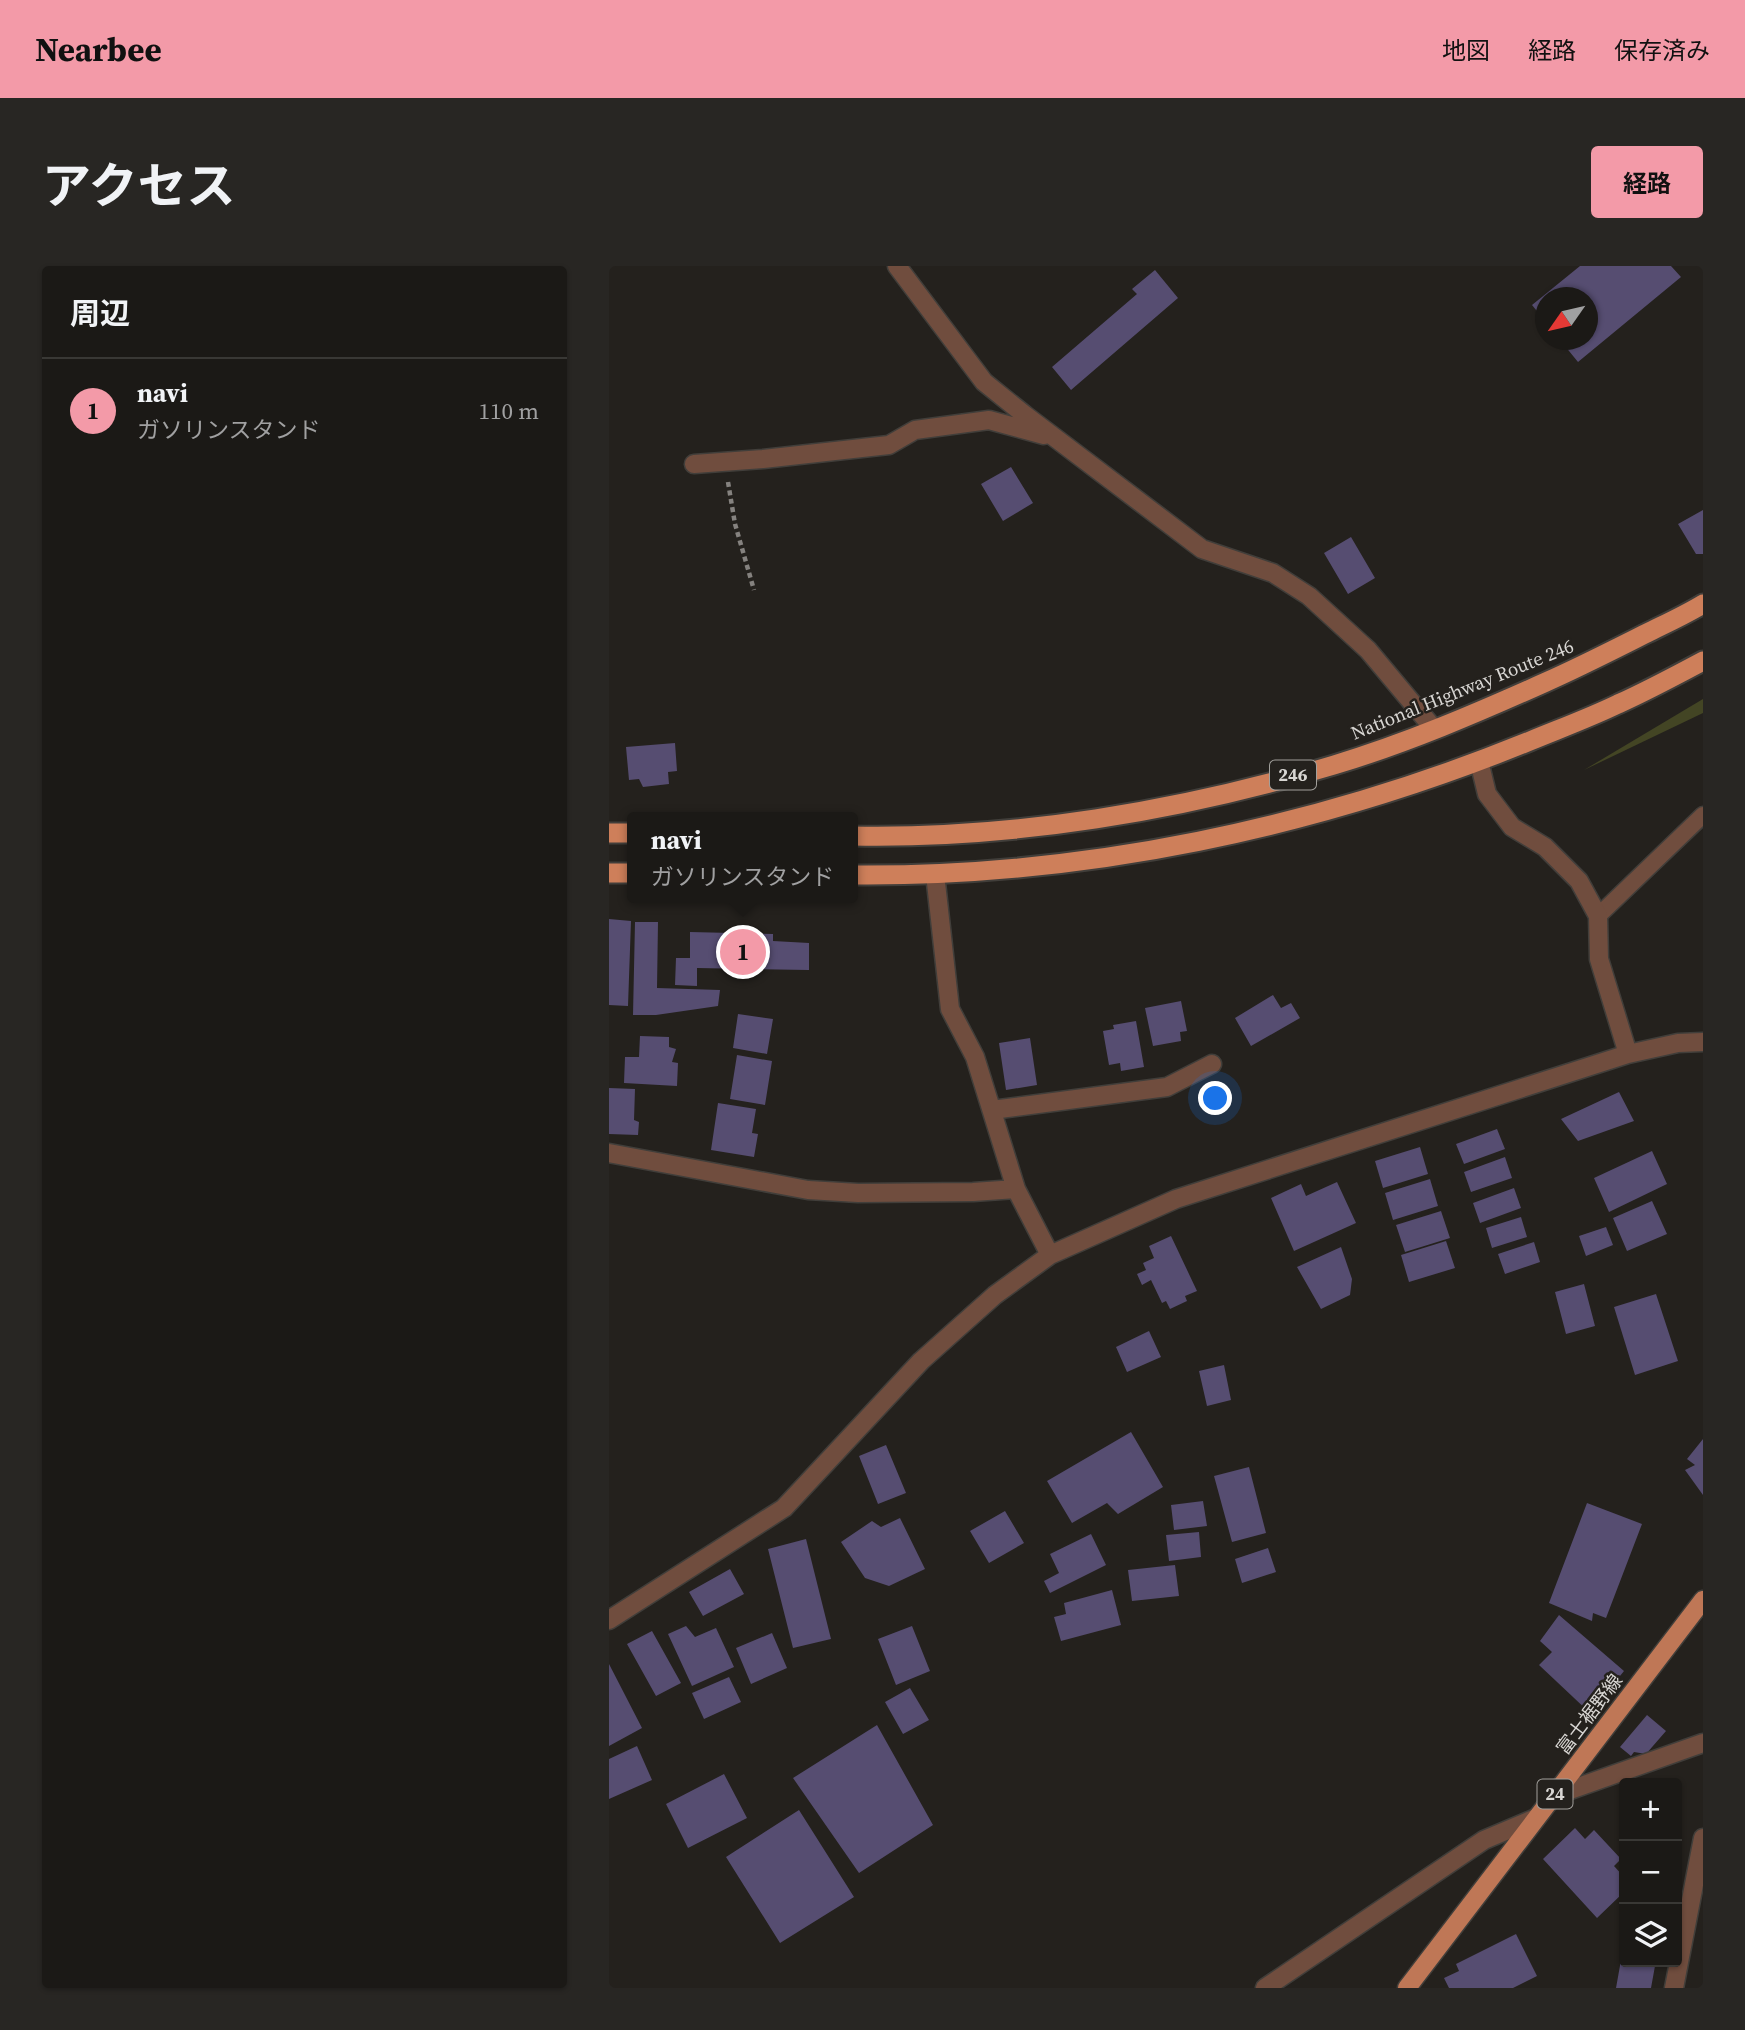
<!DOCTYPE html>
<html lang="ja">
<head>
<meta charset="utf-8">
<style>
  :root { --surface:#1b1916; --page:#282623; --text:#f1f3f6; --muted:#a0a0a1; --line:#393835; --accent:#f39aa8 }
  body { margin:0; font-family:"Source Serif 4","Noto Sans JP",serif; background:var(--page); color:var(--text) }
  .controls { position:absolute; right:21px; bottom:21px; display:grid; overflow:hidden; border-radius:7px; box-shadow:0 2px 5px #0004 }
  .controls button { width:63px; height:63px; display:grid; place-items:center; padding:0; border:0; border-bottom:2px solid var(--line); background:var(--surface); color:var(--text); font:35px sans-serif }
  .compass { position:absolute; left:926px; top:21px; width:63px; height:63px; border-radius:50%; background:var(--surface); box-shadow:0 2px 5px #0004; rotate:236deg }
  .you { position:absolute; left:607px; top:833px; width:24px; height:24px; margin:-18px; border:5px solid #fff; border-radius:50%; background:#1a73e8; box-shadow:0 0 0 10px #1a73e833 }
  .badge { display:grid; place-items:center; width:46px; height:46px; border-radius:50%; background:var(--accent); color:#111; font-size:23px; font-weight:700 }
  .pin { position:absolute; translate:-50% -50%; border:4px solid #fff; box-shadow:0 2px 7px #0006 }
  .popup { position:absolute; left:18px; top:546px; width:231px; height:91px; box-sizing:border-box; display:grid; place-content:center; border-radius:7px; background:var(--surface); filter:drop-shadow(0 2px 5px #0005); font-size:23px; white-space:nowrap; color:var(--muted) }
  .popup b { font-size:26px; color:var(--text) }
  .popup::after { content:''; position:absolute; left:50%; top:100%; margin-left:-14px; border:14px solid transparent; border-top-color:var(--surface) }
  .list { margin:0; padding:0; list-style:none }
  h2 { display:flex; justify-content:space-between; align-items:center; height:91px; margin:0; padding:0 28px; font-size:30px }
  h2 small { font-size:23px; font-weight:400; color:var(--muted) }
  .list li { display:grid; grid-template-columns:46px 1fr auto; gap:21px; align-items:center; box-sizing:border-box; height:105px; padding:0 28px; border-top:2px solid var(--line) }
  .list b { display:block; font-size:26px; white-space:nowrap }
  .list p { margin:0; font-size:23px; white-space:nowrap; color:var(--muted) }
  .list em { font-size:23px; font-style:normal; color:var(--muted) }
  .icon { flex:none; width:38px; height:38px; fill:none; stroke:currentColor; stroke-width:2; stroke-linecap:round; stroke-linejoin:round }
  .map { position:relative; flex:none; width:1094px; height:1722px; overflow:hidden; border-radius:7px }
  header { display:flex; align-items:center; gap:42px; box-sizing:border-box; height:98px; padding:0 35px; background:var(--accent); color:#111 }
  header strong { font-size:33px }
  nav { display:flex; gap:38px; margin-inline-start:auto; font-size:24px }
  .intro { display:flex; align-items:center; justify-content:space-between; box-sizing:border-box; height:168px; padding:0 42px }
  h1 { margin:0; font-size:49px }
  .button { padding:18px 32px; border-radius:7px; background:var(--accent); color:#111; font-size:24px; font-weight:700 }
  main { display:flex; gap:42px; padding:0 42px }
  aside { flex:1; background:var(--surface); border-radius:7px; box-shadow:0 2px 5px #0004 }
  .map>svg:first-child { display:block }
  .green { fill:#434524 }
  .building { fill:#564d71 }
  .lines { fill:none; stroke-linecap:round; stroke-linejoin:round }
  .service-casing { stroke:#413e3a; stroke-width:19 }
  .minor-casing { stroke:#413e3a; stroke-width:21 }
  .primary-casing { stroke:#413e3a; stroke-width:21 }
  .trunk-casing { stroke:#413e3a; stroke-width:23 }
  .path { stroke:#85827f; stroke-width:4.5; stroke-dasharray:5 3.5; stroke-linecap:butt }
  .service { stroke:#704d3e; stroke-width:16 }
  .minor { stroke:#704d3e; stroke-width:18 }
  .primary { stroke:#bf7756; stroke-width:18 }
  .trunk { stroke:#ce7f5a; stroke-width:19 }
  .labels { text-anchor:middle; stroke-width:5; stroke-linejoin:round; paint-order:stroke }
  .shield { fill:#24211d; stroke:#a2a09c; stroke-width:2 }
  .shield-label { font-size:18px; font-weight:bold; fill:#d8d6d3 }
  .street-label { font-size:19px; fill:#d8d6d3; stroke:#24211d }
</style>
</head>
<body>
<header>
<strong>Nearbee</strong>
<nav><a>地図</a><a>経路</a><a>保存済み</a></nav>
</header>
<div class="intro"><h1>アクセス</h1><a class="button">経路</a></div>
<main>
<aside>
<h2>周辺<small></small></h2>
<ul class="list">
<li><span class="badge">1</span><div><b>navi</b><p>ガソリンスタンド</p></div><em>110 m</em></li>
</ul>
</aside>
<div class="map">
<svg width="1094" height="1722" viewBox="0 0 1094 1722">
  <rect width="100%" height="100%" fill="#24211d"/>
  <path class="green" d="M1094,433V447L975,504Z"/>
  <path class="building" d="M971,0H1062L1072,11L969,96L951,74H978V32H936V55L923,39Z
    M546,4L569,32L462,124L443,101L528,28L523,23Z
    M402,201L424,237L394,255L372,218Z
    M1094,244V288H1087L1069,258Z
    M742,271L766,312L739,328L715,287Z
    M66,477L68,505L59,506L60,518L34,521L30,513L20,514L17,481Z
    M0,653L22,655L19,740L0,739Z
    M26,656H49L48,722L111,724L109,740L47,749H24Z
    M81,666L164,668V675L200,677V704L88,702V720L66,719L67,692H81Z
    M664,729L672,742L682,737L691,752L642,780L626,752Z
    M572,735L578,765L571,766L572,775L544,780L536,742Z
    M129,748L164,753L158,788L124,782Z
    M527,755L535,801L512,805L511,797L500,799L494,765L505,763L504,759Z
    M31,770L60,771V781L67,783L63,796L69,797L68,820L15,817L16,791H30Z
    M421,772L428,819L397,824L390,777Z
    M128,789L163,795L156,839L121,833Z
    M0,822L26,823L25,854L30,856L29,869L0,868Z
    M1010,826L1025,855L969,875L952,853Z
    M109,837L147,843L143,867L149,868L145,891L102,884Z
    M888,863L896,883L855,898L847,878Z
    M811,881L819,908L774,922L766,895Z
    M1043,885L1058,918L1000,946L985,912Z
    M896,891L903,912L862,926L855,906Z
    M821,913L829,940L784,954L776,927Z
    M728,916L747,957L685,985L662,932L692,918L697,930Z
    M905,922L912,942L871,957L864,937Z
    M1043,935L1058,968L1018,985L1004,952Z
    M832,945L841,972L796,986L787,959Z
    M912,951L918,971L883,982L877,962Z
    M997,961L1004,979L977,990L970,970Z
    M562,970L588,1025L576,1030L578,1035L561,1043L557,1035L553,1037L542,1014L533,1019L528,1008L537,1004L534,997L545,992L540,980Z
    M837,975L846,1002L800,1016L792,989Z
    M925,976L931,996L896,1008L889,988Z
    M732,981L743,1013L741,1029L712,1043L688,1001Z
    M975,1018L986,1060L957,1068L946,1026Z
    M1047,1028L1069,1095L1026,1109L1005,1041Z
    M540,1065L552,1091L518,1106L507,1081Z
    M615,1099L622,1134L598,1140L590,1105Z
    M522,1166L554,1221L509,1248L498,1237L463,1257L438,1215Z
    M1094,1173V1229L1076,1204L1086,1199L1078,1193Z
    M277,1179L297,1227L269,1238L250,1190Z
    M640,1201L657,1267L623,1276L605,1210Z
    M594,1235L598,1260L565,1264L562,1239Z
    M978,1237L1033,1258L997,1352L984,1347L983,1355L940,1337Z
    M396,1245L415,1277L380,1297L361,1265Z
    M291,1252L316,1303L280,1320L256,1312L232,1276L263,1255L272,1261Z
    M590,1266L592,1291L560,1295L557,1269Z
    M482,1268L497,1299L441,1327L435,1315L450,1307L441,1288Z
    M197,1273L222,1373L184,1382L159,1283Z
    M659,1282L667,1306L633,1317L626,1293Z
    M566,1299L570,1330L523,1335L519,1304Z
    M121,1303L135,1328L94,1350L80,1326Z
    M503,1324L512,1359L452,1375L445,1351L457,1348L455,1337Z
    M950,1349L1015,1405L981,1447L930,1399L943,1386L931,1375Z
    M77,1360L86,1371L107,1362L125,1401L83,1420L59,1368Z
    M303,1360L321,1405L287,1419L269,1373Z
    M43,1365L72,1417L47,1430L18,1378Z
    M163,1367L178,1402L142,1418L127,1382Z
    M0,1398L33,1462L0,1480Z
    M120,1411L132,1436L95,1453L83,1427Z
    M301,1422L320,1454L294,1468L276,1436Z
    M1038,1449L1057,1465L1037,1488L1025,1486L1022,1490L1011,1481Z
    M268,1459L324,1559L250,1607L184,1512Z
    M28,1480L43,1514L0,1533V1493Z
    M115,1508L138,1552L79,1582L57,1538Z
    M1068,1522H1073V1554H1068Z
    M190,1544L245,1631L171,1677L117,1591Z
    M966,1562L976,1573L985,1564L1012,1593L1005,1600L1015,1611V1626L988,1652L934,1593Z
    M907,1668L928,1710L904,1722H840L835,1712L850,1705L847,1698Z
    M1012,1694L1046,1700L1042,1722H1007Z"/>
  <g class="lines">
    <defs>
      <path id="service" d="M989,650L1094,549"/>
      <path id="minor" d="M288,0L375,116L416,149L593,283L664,307L700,330L759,384L825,463
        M85,198L154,193L280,179L306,164L380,154L435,169
        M870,495L878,528L903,561L936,581L970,615L989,650L990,693L1019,788
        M326,608L341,743L366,791L407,923L441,989
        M383,844L558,821L603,798
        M0,887L199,924L249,927L364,926L407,923
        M0,1354L175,1242L312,1095L386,1029L441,989L567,933L1019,788L1069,777L1094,776
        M944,1530L1094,1477
        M656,1722L875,1574L927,1552
        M1065,1722L1094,1572"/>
      <path id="primary" d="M798,1722L1094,1334"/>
      <path id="trunk" d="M0,567H24
        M244,570C405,573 571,545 725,499C798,477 868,447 937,416C971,401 1004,384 1038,367C1056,358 1076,349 1094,338
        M0,607H24
        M244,609C476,611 707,562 921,475C950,463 980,452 1009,438C1038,425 1066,410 1094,395"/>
    </defs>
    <use href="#service" class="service-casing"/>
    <use href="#minor" class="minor-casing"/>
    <use href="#primary" class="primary-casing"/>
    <use href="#trunk" class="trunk-casing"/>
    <path class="path" d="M119,216L126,258L145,324"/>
    <use href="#service" class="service"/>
    <use href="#minor" class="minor"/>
    <use href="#primary" class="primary"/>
    <use href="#trunk" class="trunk"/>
  </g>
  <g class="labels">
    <g class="shield">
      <rect x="661" y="494.5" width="46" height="29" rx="5"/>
      <rect x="928.5" y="1513.5" width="35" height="29" rx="5"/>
    </g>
    <g class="shield-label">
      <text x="684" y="515">246</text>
      <text x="946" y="1534">24</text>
    </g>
    <g class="street-label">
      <text transform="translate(853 423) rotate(-22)" y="7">National Highway Route 246</text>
      <text transform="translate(980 1448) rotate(-53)" y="7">富士裾野線</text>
    </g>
  </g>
</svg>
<div class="controls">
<button>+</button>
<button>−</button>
<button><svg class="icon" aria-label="layers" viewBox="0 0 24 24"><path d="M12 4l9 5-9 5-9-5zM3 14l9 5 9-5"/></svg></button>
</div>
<svg class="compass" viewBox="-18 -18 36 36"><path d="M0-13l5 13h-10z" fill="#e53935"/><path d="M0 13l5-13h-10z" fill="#a0a0a1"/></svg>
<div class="you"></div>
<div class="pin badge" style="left:134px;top:686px">1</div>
<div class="popup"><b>navi</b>ガソリンスタンド</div>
</div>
</main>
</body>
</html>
